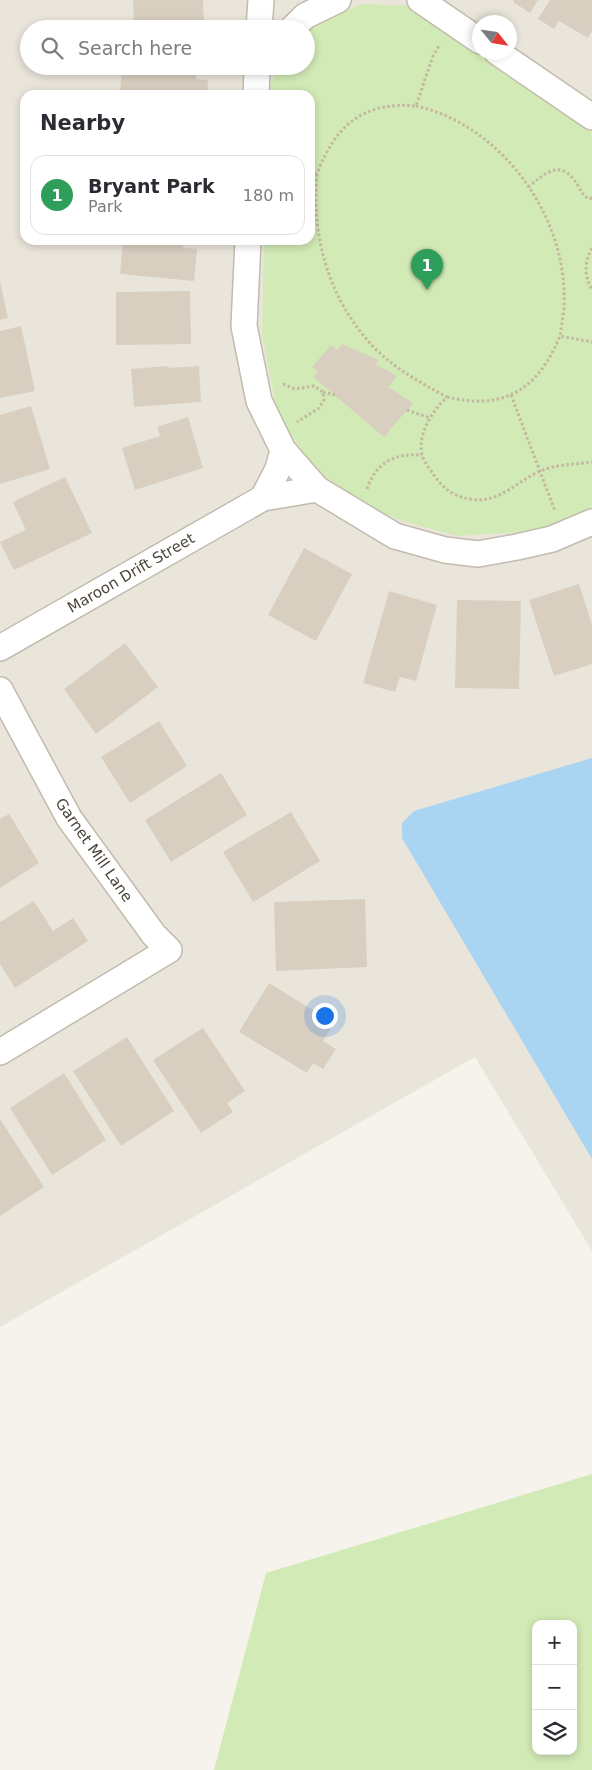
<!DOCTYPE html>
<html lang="en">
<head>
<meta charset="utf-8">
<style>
  :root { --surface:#fff; --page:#f2f2f3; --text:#2b2b33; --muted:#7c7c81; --line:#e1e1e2; --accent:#111827 }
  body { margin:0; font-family:"DejaVu Sans",sans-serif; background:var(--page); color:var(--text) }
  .controls { position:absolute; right:15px; bottom:15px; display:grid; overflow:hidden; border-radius:10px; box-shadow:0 2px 8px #0003 }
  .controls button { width:45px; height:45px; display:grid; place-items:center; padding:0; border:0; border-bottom:1px solid var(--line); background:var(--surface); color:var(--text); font:25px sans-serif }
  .compass { position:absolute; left:472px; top:15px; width:45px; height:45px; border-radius:50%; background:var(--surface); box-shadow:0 2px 8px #0003; rotate:120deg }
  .you { position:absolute; left:324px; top:1015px; width:18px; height:18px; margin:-12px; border:4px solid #fff; border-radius:50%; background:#1a73e8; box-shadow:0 0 0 8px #1a73e833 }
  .badge { display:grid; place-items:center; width:32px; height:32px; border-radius:50%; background:var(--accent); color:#fff; font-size:16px; font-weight:700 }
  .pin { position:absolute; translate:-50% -41px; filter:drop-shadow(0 1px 2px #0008) }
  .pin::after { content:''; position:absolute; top:26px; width:18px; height:15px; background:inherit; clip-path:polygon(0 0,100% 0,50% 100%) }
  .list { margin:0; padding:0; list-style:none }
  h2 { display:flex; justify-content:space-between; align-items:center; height:65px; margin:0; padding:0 20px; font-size:21px }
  h2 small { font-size:16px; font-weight:400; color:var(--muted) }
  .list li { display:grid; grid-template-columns:32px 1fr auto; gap:15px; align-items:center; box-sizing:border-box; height:80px; margin:0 10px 10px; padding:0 10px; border:1px solid var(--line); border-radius:15px }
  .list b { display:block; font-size:19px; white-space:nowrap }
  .list p { margin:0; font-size:16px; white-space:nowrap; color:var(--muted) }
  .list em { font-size:16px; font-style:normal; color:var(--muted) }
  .icon { flex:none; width:28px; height:28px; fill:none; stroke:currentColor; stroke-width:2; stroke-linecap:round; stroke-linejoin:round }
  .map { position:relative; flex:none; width:592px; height:1770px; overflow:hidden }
  .search { position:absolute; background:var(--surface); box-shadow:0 2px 8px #0003; left:20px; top:20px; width:295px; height:55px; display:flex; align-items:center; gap:12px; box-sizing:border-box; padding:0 18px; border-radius:28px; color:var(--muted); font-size:19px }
  .panel { position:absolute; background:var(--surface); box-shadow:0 2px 8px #0003; left:20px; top:90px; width:295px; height:155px; border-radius:15px }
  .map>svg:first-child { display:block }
  .residential { fill:#eae5da; fill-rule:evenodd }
  .green { fill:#d2eab5; fill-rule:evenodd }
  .water { fill:#a9d4f2 }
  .building { fill:#d8cfc1 }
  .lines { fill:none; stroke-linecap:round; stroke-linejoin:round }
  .minor-casing { stroke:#c2bbae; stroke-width:28 }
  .path { stroke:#c4b79f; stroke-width:3; stroke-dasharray:2.5 2.5; stroke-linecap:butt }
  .minor { stroke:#fff; stroke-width:25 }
  .labels { text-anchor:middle; stroke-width:4; stroke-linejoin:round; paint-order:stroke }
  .street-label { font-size:15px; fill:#4b4439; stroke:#fff }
</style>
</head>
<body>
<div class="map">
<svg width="592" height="1770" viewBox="0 0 592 1770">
  <rect width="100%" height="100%" fill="#f6f3ec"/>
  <path class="residential" d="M0,0H592V1251L475,1057L0,1327ZM480,22H510V52H480ZM29,29H306V66H29ZM25,95H310V240H25Z"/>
  <path class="green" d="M363,4L416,6L471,49L592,132V509L581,517L550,530L458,536L402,521L352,499L319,475L280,419L275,401L262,335L264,240H310V95H269L270,86L279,66H306V31L320,19Z
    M592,1474V1770H214L266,1573ZM536,1624H573V1751H536Z"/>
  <path class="water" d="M592,758V1159L402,838V823L414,811Z"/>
  <path class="building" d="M133,0H203L204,24L134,27Z
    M514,0H538L530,13L513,2Z
    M550,0H592V31L588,38L559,21L554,29L538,19Z
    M120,66H197L196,79L208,80L207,95H120L122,68Z
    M123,240H184L183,248L197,249L194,281L120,274Z
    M0,281L8,318L0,320Z
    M190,291L191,344L116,345V292Z
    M21,326L35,391L0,398V331Z
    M342,344L379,360L375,364L397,376L388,387L413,403L384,437L313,377L318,372L312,367L331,345L337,350Z
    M168,366L169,368L199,366L201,402L134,407L131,369Z
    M31,406L50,469L0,484V415Z
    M188,417L203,468L135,490L122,448L160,436L157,427Z
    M65,477L92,533L14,570L0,542L26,530L13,502Z
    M304,548L352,574L316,641L268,615Z
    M579,584L592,625V664L554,676L529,600Z
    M389,591L437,605L416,681L400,677L395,692L363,683Z
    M457,600L521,601L519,689L455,688Z
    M125,643L158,687L96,734L64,689Z
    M159,721L187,766L130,803L101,757Z
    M221,773L247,815L171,862L145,820Z
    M291,812L320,861L253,902L223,852Z
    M9,814L39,863L0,888V819Z
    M365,899L367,967L276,971L274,902Z
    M34,901L53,931L73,918L88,941L15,988L0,964V922Z
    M269,983L334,1023L323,1041L336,1049L323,1069L313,1063L307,1073L239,1032Z
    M203,1028L245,1091L227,1103L233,1112L201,1133L153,1060Z
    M127,1037L174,1111L121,1146L73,1071Z
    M64,1073L106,1140L52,1175L10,1108Z
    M0,1119L44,1187L0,1216Z"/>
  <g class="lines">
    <defs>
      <path id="minor" d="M420,0L480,41
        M259,29L261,0
        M292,29L305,16L338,0
        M497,52L592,117
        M256,95L257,70L260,66
        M248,240L244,326L259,401L283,450L317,489L395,536L445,550L478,554L517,547L552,539L592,522
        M263,498L278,469L283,450
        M0,648L263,498L317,489
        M0,690L69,818L154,935L169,950L0,1052"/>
    </defs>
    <use href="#minor" class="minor-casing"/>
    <path class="path" d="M416,106C498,124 563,210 564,294C565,308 562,322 560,336
      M310,173L317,174C335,126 363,101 416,106L433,56L440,44
      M317,174C311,234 328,296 369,342C390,366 419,382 447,397C433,410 417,434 422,455C423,459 427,465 429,468C440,485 450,496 470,499C501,505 520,477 546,469C561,464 577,464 592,462
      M528,187C546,173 560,158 577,184C581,190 582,195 589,199L592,198
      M592,248C584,263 584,275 592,290
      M283,384L295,389L314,386L323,392L324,400L319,408L297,422
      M323,392L335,395
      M511,395L555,511
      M447,397C505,411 538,389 560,336L592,342
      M407,410L430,418
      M367,489C376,462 395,453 422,455"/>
    <use href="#minor" class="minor"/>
  </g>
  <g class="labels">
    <g class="street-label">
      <text transform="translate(131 573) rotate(-30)" y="5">Maroon Drift Street</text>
      <text transform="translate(94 850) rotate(55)" y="5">Garnet Mill Lane</text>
    </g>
  </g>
</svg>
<div class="controls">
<button>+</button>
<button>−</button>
<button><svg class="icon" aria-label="layers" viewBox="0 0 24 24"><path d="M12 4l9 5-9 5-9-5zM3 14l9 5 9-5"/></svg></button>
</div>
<svg class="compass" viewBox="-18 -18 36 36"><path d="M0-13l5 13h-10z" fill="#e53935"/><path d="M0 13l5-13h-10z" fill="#7c7c81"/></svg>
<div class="you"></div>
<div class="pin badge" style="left:427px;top:290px;background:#2e9e5b">1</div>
<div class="search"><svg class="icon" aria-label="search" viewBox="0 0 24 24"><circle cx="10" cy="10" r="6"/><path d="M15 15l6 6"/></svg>Search here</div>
<section class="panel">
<h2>Nearby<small></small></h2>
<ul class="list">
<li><span class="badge" style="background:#2e9e5b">1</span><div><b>Bryant Park</b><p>Park</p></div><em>180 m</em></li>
</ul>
</section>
</div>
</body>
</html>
